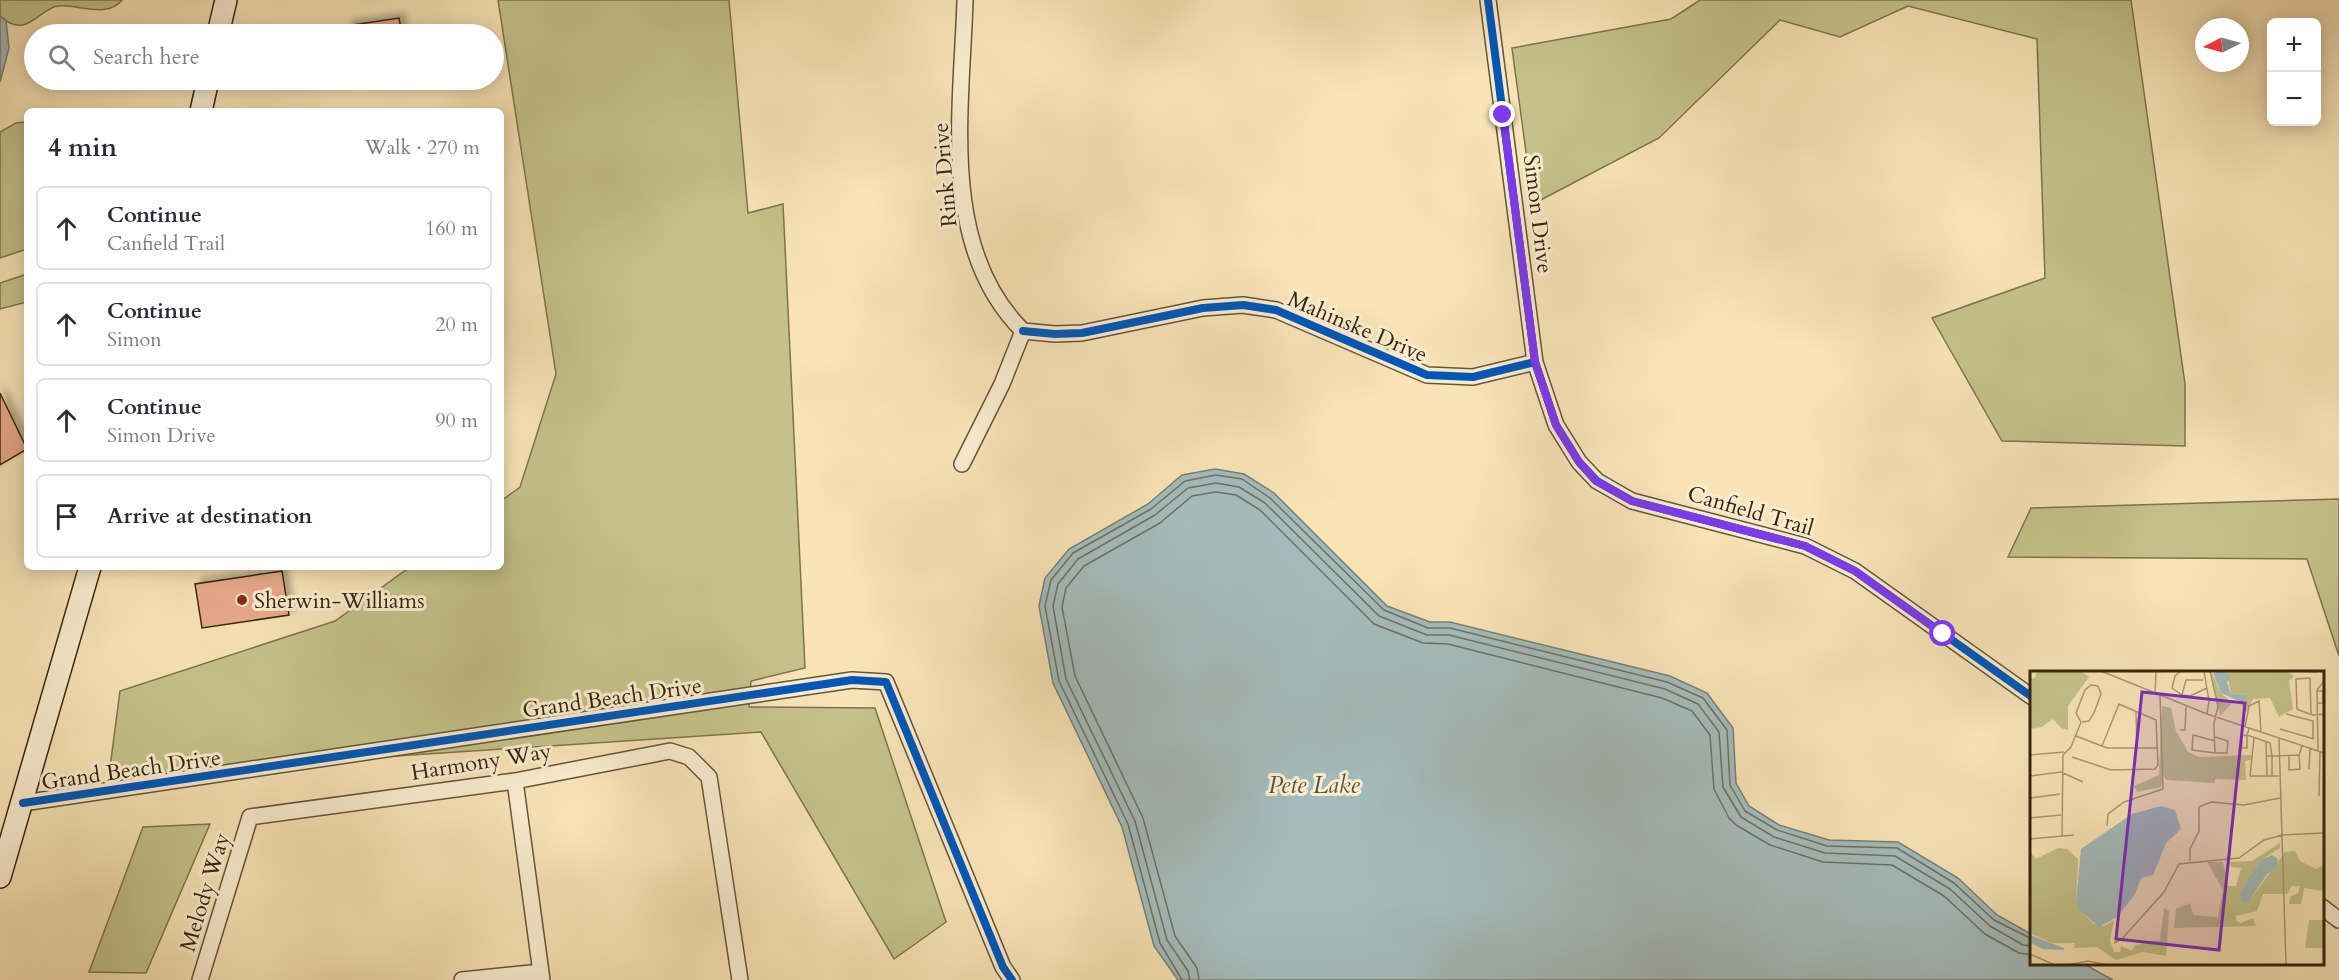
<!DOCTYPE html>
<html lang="en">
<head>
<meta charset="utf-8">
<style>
  :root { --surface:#fff; --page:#f7f7f7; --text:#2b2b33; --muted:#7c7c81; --line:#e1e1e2 }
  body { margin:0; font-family:Cardo,serif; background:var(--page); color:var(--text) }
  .controls { position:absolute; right:18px; top:18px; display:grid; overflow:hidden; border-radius:9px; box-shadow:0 3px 15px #0003 }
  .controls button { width:54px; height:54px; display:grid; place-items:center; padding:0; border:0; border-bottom:2px solid var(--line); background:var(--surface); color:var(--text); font:30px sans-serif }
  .compass { position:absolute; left:2195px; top:18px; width:54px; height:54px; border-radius:50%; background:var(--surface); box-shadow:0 3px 15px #0003; rotate:264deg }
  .stop { position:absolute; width:18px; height:18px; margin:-14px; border:4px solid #7c3aed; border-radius:50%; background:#fff }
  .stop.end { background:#7c3aed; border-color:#fff; box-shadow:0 2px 6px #0008 }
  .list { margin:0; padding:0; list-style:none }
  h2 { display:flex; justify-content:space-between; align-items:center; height:78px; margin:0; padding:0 24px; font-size:26px }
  h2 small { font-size:20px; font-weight:400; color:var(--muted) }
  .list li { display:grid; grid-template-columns:39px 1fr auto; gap:18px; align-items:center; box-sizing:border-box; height:84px; margin:0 12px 12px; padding:0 12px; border:2px solid var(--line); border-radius:9px }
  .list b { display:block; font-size:22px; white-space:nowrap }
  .list p { margin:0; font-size:20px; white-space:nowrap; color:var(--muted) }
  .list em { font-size:20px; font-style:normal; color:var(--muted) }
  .icon { flex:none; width:33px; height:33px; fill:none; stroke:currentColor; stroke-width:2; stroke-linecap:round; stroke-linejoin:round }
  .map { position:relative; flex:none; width:2339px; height:980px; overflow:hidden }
  .search { position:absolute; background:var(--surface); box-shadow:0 3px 15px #0003; left:24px; top:24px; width:480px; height:66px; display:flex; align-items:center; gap:15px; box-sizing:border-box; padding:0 21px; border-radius:33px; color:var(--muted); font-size:22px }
  .panel { position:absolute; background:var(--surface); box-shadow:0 3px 15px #0003; left:24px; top:108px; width:480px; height:462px; border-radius:9px }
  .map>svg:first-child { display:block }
  .green { fill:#c4c28a; stroke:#7e744c; stroke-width:1.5 }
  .water { fill:#a4bbbb; stroke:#787f75; stroke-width:1.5 }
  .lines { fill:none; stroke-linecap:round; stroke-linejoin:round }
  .shore { stroke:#6e7064; stroke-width:1.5 }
  .building { fill:#e7a98c; stroke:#37250d; stroke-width:1.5; filter:url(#shadow) }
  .street-casing { stroke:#675538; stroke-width:18 }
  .secondary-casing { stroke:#37250d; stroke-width:24 }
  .street { stroke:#faedd0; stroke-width:15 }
  .secondary { stroke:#faedd0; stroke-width:21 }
  .cycleway-casing { stroke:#faedd0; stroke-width:11 }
  .cycleway { stroke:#0057b8; stroke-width:8 }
  .route { stroke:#7c3aed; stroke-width:8 }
  .poi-dot { fill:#8f2418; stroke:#faedd0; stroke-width:2 }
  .labels { text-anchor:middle; stroke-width:6; stroke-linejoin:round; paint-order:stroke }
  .street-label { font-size:22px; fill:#37250d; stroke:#faedd0 }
  .poi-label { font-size:22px; fill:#37250d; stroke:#faedd0; text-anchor:start }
  .water-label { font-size:24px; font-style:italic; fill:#585241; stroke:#faedd0 }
  .inset-road { fill:none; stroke:#ab9873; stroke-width:1.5 }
  .view { fill:#7b2cbf; fill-opacity:0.15; stroke:#7b2cbf; stroke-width:3 }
  .inset-edge { fill:none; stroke:#37250d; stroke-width:3 }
</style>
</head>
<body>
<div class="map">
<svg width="2339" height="980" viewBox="0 0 2339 980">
  <defs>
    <filter id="shadow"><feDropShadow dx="5.5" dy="-5.5" stdDeviation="3" flood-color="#0004"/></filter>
  </defs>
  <rect width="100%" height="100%" fill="#f8e4b7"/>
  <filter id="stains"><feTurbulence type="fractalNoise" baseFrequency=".00333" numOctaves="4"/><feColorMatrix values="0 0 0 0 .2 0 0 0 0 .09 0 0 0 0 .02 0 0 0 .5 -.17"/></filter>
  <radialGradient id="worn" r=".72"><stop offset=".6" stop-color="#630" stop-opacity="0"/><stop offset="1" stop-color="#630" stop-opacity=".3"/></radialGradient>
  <path class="green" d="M0,0H122C107,19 78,4 58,6C39,8 27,41 0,16Z
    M498,0H729L748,213L783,204L805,668L751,681L749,707L875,708L946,922L894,959L761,732L109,775L120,691L335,621L410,567H501V501L520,487L556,374Z
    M1700,0H2131L2185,384V446L2002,441L1932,318L2045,278L2037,39L1908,6L1840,37L1780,20L1659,138L1533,204L1512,48L1671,19Z
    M27,122V249L0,258V132L16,123Z
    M27,274V302L0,309V283Z
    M2339,499V656L2307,559L2008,557L2031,508Z
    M210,824L146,973L89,972L143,827Z"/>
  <path class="water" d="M0,16L6,21L9,48L0,82Z
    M1215,469L1244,474L1274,493L1387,606L1430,622H1450L1670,676L1707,693L1733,728L1736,783L1749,806L1779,825L1829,840L1898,842L1958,878L1997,915L2031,934L2032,964H2084L2113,980H1178L1154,946L1122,827L1053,683L1039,606L1045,578L1069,549L1148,504L1182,475Z"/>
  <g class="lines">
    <path class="shore" d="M1182,980L1160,943L1128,824L1059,681L1045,606L1051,580L1073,553L1151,509L1185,481L1216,475L1242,479L1270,498L1384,610L1428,628H1450L1667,682L1703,698L1727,730L1730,785L1745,811L1777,830L1827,846L1897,848L1954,883L1994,920L2032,939
      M1190,980L1188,971L1167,940L1135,821L1066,679L1053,606L1058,584L1078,559L1155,515L1188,488L1216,483L1239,487L1265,503L1379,616L1427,635H1449L1665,689L1698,704L1719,732L1723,787L1741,817L1774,837L1825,853L1895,856L1950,889L1990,926L2023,945L2032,946
      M1199,980L1197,968L1175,936L1143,818L1075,676L1062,607L1066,588L1084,566L1160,523L1192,496L1216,492L1236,495L1260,510L1374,624L1423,643L1448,644L1662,698L1692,711L1710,735L1714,789L1729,818L1736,825L1770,845L1823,862L1892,865L1944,896L1985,934L2019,953L2032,955"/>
  </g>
  <path class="building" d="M399,18L402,34H347L346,26Z
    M0,393L27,449L0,465Z
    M282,571L289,615L202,628L195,584Z"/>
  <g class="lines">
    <defs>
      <path id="street" d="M965,0C962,108 938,247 1023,331
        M1488,0L1535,362L1556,425L1579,462L1597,481L1632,501L1805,546L1855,571L2032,697
        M1023,331L1055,334L1082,333L1203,308L1243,305L1276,310L1427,375L1473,377L1535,362
        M962,464L1002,384L1023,331
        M515,781L542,980
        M23,803L852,680L886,682L1003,967L1012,980
        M2322,907L2339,920
        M200,980L250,817L515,781L670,751L689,757L709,777L740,980
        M462,980L541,972"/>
      <path id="secondary" d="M218,34L226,0
        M201,111L208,80
        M0,877L90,567"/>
    </defs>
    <use href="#street" class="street-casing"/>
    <use href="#secondary" class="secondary-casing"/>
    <use href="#street" class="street"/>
    <use href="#secondary" class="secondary"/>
    <defs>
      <path id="cycleway" d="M1488,0L1535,362L1556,425L1579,462L1597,481L1632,501L1805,546L1855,571L2032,697
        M1023,331L1055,334L1082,333L1203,308L1243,305L1276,310L1427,375L1473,377L1535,362
        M23,803L852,680L886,682L1003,967L1012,980"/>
    </defs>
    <use href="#cycleway" class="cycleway-casing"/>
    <use href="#cycleway" class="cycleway"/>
  </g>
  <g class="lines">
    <path class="route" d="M1503,115L1535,362L1556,425L1579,462L1596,481L1632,501L1805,546L1855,571L1943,634"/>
  </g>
  <circle class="poi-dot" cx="242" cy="600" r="6"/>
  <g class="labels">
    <g class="street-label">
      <text transform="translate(944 175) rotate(-95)" y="8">Rink Drive</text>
      <text transform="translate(1539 214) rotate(83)" y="8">Simon Drive</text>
      <text transform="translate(1358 326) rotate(23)" y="8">Mahinske Drive</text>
      <text transform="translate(1751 510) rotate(16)" y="8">Canfield Trail</text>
      <text transform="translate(612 697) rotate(-8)" y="8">Grand Beach Drive</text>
      <text transform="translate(481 761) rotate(-9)" y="8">Harmony Way</text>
      <text transform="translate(131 769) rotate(-8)" y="8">Grand Beach Drive</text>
      <text transform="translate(204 892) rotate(-73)" y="8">Melody Way</text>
    </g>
    <g class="poi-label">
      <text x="254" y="608">Sherwin-Williams</text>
    </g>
    <g class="water-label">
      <text x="1314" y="793">Pete Lake</text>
    </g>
  </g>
  <g transform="translate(2030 671)">
    <rect width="294" height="294" fill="#f8e4b7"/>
    <path d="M7,0H51L59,6L38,35V59L31,57L23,48L12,56L0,58V8L5,7ZM181,0L191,22L202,32L190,45ZM190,0H257L264,5L259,10L263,38L249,46L240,27L223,28L214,45L212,34L217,24L201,23L197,3ZM132,35L141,37L146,60L158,81L169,86L221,84V89L215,90L216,109L185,108V112L136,109L133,103L131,116L107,121L104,115L129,104ZM250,172V177L231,189L222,202L212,231L223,225L255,181L265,180L270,190L286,198L294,194V220L274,217L271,233H259L260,226L268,222L270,215H262L257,223H233L227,240L206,245V250L211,252L223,247L226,255L144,257L146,238L160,232L163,244L188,246L193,219L177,191H193L198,215H206L211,197L201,196L200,191L222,190ZM28,177L37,178L48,188L46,230L49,239L64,253L75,255L84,249L80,270L84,281H90L91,275L102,280L105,274L130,269L134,237L139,240L136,285L113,281L86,289L67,276L44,277L45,272H22L0,262V181L6,188ZM279,249H294V277H275Z" fill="#c4c28a"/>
    <path d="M190,0L202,5L197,11L201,23L217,24L213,32L191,22L183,2ZM131,135L145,139L151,158L136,172L123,204L111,207L105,223L87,246L69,256L49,239L46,230L51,178L102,143ZM242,184L248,188L246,197L237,203L219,230L212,231L210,222L222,202L231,189ZM0,264L34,277V279L12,278L0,271Z" fill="#a4bbbb"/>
    <path class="inset-road" d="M71,0L177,43L294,82M151,0L145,5L142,17L152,24M174,0L179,30L177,43M180,0L188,35L184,52V57L185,82L162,79L163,64L185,70M268,0L287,1M173,9H156L152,24L160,25L177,17M287,20H293V32H287M125,22L126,0M106,41L107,78M256,43L283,50V68M281,43L280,7L266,8L267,38L279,43H281L283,44L294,43M51,51L46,42L55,19L61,14L68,15M52,51L59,50L64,42L71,23L68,15M215,56L219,35L229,30L231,61M219,58L217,64V77H212L211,65L217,64L240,72L242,85L269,84L272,75M250,58L284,68M150,59H155L156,36M46,65L77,77H127M185,66L198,70L197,82H186M224,67L220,105H242M249,68L256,294M236,71L237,106M288,79L287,19L294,10M0,84L34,81M259,84V99L270,98L269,84M237,85H242V105H249M42,86L81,99L125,98L128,94L126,49L89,33L72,75M279,98L280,77M0,105L31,101L53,111M289,125L290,81M0,127L30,123M169,136L181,131L214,134L250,127M0,147L31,144M77,155L78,143L94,131L133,118L130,25M32,165L33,84L41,76L51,51M0,168L44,164M160,190V178L169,160V136M84,272L92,268L134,221L149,193L209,187L234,169L252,164L294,162M0,283L25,294M37,294L58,290L78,294"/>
    <path class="view" d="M112,21L215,32L189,279L86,268Z"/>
    <rect width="294" height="294" class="inset-edge"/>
  </g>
  <rect width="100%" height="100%" filter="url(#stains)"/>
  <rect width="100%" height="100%" fill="url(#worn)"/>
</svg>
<div class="controls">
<button>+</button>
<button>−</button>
</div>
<svg class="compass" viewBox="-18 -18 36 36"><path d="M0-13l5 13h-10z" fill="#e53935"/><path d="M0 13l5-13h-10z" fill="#7c7c81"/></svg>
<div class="stop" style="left:1943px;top:634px"></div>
<div class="stop end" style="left:1503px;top:115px"></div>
<div class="search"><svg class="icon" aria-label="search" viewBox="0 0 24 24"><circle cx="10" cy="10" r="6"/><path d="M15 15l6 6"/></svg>Search here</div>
<section class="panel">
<h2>4 min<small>Walk · 270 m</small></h2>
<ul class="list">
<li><svg class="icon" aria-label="ahead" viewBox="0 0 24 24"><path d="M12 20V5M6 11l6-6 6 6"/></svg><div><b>Continue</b><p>Canfield Trail</p></div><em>160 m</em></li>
<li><svg class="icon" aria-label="ahead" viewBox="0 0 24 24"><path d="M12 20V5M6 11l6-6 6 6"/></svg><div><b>Continue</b><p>Simon</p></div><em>20 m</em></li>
<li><svg class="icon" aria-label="ahead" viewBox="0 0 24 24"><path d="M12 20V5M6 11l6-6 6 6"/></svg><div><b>Continue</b><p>Simon Drive</p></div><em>90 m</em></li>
<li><svg class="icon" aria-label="arrive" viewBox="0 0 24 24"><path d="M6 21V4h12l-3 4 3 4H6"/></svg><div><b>Arrive at destination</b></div></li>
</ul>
</section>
</div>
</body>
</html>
